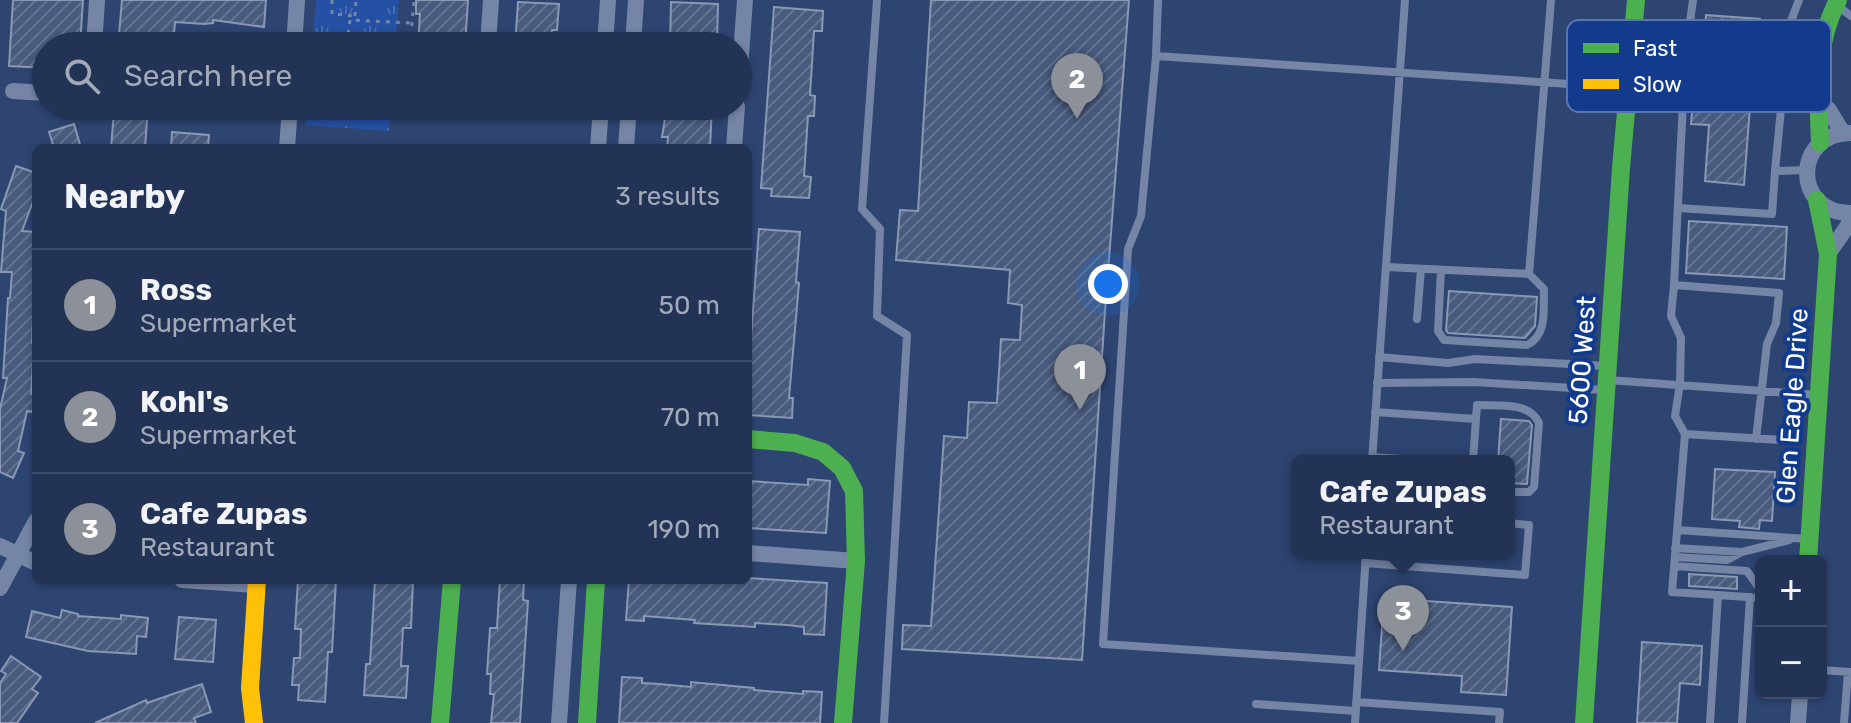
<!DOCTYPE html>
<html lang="en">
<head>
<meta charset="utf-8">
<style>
  :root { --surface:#235; --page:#2a3b5b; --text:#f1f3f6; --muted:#a2aab9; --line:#3f4e6c; --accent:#8c9099 }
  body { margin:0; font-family:Rubik,sans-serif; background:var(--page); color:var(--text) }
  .controls { position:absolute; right:24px; bottom:24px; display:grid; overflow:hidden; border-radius:12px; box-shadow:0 2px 6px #0004 }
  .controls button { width:72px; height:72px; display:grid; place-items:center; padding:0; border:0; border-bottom:2px solid var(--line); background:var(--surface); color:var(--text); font:40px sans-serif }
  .you { position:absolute; left:1108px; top:284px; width:28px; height:28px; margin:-20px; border:6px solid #fff; border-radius:50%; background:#1a73e8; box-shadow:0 0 0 12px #1a73e833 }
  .badge { display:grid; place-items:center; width:52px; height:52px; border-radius:50%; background:var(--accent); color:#fff; font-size:26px; font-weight:700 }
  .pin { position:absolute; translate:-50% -66px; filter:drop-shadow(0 2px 4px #0008) }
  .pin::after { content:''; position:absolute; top:42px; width:28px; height:24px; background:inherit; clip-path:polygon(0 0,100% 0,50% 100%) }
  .popup { position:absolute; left:1291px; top:455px; width:224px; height:104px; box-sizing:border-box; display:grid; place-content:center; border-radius:12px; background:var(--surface); filter:drop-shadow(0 2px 6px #0005); font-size:26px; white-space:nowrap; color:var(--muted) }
  .popup b { font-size:30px; color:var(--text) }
  .popup::after { content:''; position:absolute; left:50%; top:100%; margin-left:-16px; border:16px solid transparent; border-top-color:var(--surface) }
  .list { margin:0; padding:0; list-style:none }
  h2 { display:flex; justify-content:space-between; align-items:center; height:104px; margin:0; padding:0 32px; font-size:34px }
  h2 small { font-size:26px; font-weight:400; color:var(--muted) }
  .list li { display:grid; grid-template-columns:52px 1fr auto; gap:24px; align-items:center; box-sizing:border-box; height:112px; padding:0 32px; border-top:2px solid var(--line) }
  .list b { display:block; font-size:30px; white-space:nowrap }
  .list p { margin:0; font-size:26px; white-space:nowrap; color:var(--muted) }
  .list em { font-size:26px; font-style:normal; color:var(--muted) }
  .icon { flex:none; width:44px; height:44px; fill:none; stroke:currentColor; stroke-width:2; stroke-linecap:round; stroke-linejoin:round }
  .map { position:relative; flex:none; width:1851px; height:723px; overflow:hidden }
  .search { position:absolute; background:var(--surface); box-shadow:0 2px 6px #0004; left:32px; top:32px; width:720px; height:88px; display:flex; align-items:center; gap:20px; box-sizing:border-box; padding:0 28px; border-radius:44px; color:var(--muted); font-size:30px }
  .panel { position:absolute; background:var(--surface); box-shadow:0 2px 6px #0004; left:32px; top:144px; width:720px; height:440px; border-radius:12px }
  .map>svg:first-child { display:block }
  .park { fill:url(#park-tufts) }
  .building { fill:url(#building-hatch); stroke:#8998b3; stroke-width:2 }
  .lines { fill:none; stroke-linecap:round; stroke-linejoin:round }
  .path { stroke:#7585a5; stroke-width:3; stroke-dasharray:4 6; stroke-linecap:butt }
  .lane { stroke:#7585a5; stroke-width:8 }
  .street { stroke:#7585a5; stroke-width:16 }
  .fast { stroke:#4caf50; stroke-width:18 }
  .slow { stroke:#ffc107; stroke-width:18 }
  .labels { text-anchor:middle; stroke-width:8; stroke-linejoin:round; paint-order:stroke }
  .street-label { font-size:26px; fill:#fff; stroke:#123b8d }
  .key { fill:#123b8d; stroke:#5976af; stroke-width:2 }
  .key-label { font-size:22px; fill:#fff }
</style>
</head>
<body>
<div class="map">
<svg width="1851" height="723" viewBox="0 0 1851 723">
  <defs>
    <pattern id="park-tufts" width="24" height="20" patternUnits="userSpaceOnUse" patternTransform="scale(2)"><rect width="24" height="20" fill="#2551a4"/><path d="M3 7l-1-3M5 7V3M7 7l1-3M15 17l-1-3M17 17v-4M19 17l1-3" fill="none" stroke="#466bb2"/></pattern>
    <pattern id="building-hatch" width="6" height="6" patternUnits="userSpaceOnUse" patternTransform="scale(2)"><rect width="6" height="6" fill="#485b7f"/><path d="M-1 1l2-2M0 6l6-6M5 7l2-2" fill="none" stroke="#637492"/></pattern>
  </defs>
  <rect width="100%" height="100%" fill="#2e4471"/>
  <path class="park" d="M316,0H399L395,46H312Z
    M308,106H391L389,131L306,125Z"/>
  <path class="building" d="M13,0H83L80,46H46V68L9,66Z
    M122,0H266L264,27L213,20V23L204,24L175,22L173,46H118Z
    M416,0H468L465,46H418L420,14H416Z
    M931,0H1129L1105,311L1082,660L902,649L903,625L931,626L944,436L967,438L969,402L997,403L1001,339L1020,340L1022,305L1008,303L1010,270L896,260L900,210L918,211Z
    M518,2L559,4L557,30H552L551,46H515Z
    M671,2L718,4L717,46H670Z
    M774,7L823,11L822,31H814L810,95L815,96L814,116H808L804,176L811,177L809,198L771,196L772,189L761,188Z
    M1706,15L1760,19L1758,44L1704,40Z
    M1694,89L1751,94L1744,185L1705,181L1709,125L1691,124Z
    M135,106H148L145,148H111L114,112Z
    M667,106H712L710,148H667L668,137H662Z
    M74,124L81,148H54L49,132Z
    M172,132L209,135L208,148H171Z
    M16,166L36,173V193L22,231L36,232V314L33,313L32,343L36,344V361H33L31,394L36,395L32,412L27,411L18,451L24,453L13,478L0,472V409L7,378H3L8,298H10L12,272H1L6,211L1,209Z
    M1689,221L1787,227L1784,279L1686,273Z
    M759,229L800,232L796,282L799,283L789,398H793L792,418L748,415V380Z
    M1449,291L1537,297L1535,326L1525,338L1448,333L1446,330Z
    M1501,419L1529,421L1532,425L1527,484L1509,483V461H1498Z
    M1715,469L1775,472L1772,521L1760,520L1759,529L1739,527L1740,521L1712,519Z
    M808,479L830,481L826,533L748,528V481L808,485Z
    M1689,574L1737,577V589L1689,586Z
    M748,578L827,583L824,635L804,634V627L787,625L755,623V627L694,623L695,620L644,616V621L626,620L629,580H748Z
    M298,580H336L332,652H328L325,702L298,700L299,685H292L294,658H300L301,629H295Z
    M375,580H413L411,628H403L401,666H408L406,698L364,695L366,664H370Z
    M500,580H524L523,600L528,601L520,723H491L494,694H490L491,674H487L490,628H497Z
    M1384,598L1512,607L1506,695L1461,692L1462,676L1379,670Z
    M62,610L78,614V616L121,619V615L148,618L146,637L137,636L136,654L88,651L26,637L32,611L60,618Z
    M179,617L216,620L213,662L175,659Z
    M1642,642L1702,646L1700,685L1680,683L1677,723H1637Z
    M11,656L41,677L32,689L38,693L17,723H0V683L6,674L1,671Z
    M622,677L642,678V683L659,684L691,687V682L754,688V690L803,694V691L822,692L820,723H619Z
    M202,684L211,712L194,718L196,723H95L146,700L147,703Z"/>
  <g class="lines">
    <path class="path" d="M332,0V14L355,16V18
      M355,16L356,0
      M315,42L342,44L347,41L350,20L412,23
      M410,46L414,0"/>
    <path class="lane" d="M877,0L862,209L880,229L877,316L907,335L884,723
      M1158,0L1156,56L1141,216L1128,249L1103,644L1359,661
      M1693,0L1688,36L1699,47L1787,53
      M1839,7L1851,16
      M1156,56L1628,88
      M1775,171L1789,26L1799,0
      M1678,208L1772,214L1775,171L1807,170
      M1386,267L1529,274L1551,0
      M1441,270L1438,331L1444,340L1527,345C1548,335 1543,309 1544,289L1529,274
      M1674,285L1685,61L1816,72
      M1417,319L1421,269
      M1379,357L1448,363L1475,359L1607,366
      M1608,380L1818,395
      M1377,383L1473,382L1604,390
      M1375,412L1476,419
      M1685,434L1782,440
      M1372,457L1432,461
      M1372,461L1405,0
      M1473,461L1477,405C1498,406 1529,401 1539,423L1534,487L1529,492H1509
      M1677,530L1808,539
      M1675,548L1742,552L1789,540
      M1675,557L1727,560L1740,553
      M1365,563L1525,575L1529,525L1509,523
      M1674,566L1747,571L1761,591
      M1718,595L1761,598
      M1821,670L1851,672
      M1356,702L1500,712L1499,723
      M1256,704L1356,711
      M1355,723L1366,553
      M1710,723L1718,595L1672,592L1685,434L1675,416L1680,383L1681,338L1671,316L1674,285L1779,293L1776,323L1767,344L1756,439
      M1742,723L1750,597
      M1844,723L1848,672"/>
    <path class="street" d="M94,46L97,0
      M294,46L297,0
      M488,46L491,0
      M605,46L608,0
      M633,46L636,0
      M13,91L46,93
      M738,96L745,0
      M1819,101L1829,110L1843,133
      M1851,133C1792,133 1793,214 1851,213
      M287,148L290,106
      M598,148L601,106
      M626,148L629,106
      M734,148L737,106
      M1828,254L1851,221
      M0,546L36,563
      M748,553L856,561
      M182,580L256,585
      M0,588L36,521
      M559,723L569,580
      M1798,723L1800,693"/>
    <path class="fast" d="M1820,143C1818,93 1814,46 1838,0
      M748,439L795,443L823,452L842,468L854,491L856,561L843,723
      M1808,561L1828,254L1817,200
      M440,723L452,580
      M587,723L596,580
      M1584,723L1621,168L1636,0"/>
    <path class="slow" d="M254,723L250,688L257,580"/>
  </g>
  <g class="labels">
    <g class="street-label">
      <text transform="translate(1582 360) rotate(-86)" y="9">5600 West</text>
      <text transform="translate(1792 406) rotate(-86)" y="9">Glen Eagle Drive</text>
    </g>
  </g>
  <rect x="1567" y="20" width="264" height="92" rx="12" class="key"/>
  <rect x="1583" y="43" width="36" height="10" fill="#4caf50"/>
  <rect x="1583" y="79" width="36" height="10" fill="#ffc107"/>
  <g class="key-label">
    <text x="1633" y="56">Fast</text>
    <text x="1633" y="92">Slow</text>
  </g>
</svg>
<div class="controls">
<button>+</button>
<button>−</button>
</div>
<div class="you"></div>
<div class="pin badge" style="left:1080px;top:410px">1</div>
<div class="pin badge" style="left:1077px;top:119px">2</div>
<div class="pin badge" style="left:1403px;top:651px">3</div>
<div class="popup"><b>Cafe Zupas</b>Restaurant</div>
<div class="search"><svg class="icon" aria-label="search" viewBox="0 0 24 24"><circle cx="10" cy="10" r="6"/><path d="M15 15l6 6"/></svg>Search here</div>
<section class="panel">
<h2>Nearby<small>3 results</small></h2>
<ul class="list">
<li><span class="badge">1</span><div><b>Ross</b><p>Supermarket</p></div><em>50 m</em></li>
<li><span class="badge">2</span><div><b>Kohl's</b><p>Supermarket</p></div><em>70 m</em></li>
<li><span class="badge">3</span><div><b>Cafe Zupas</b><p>Restaurant</p></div><em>190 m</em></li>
</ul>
</section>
</div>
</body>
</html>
